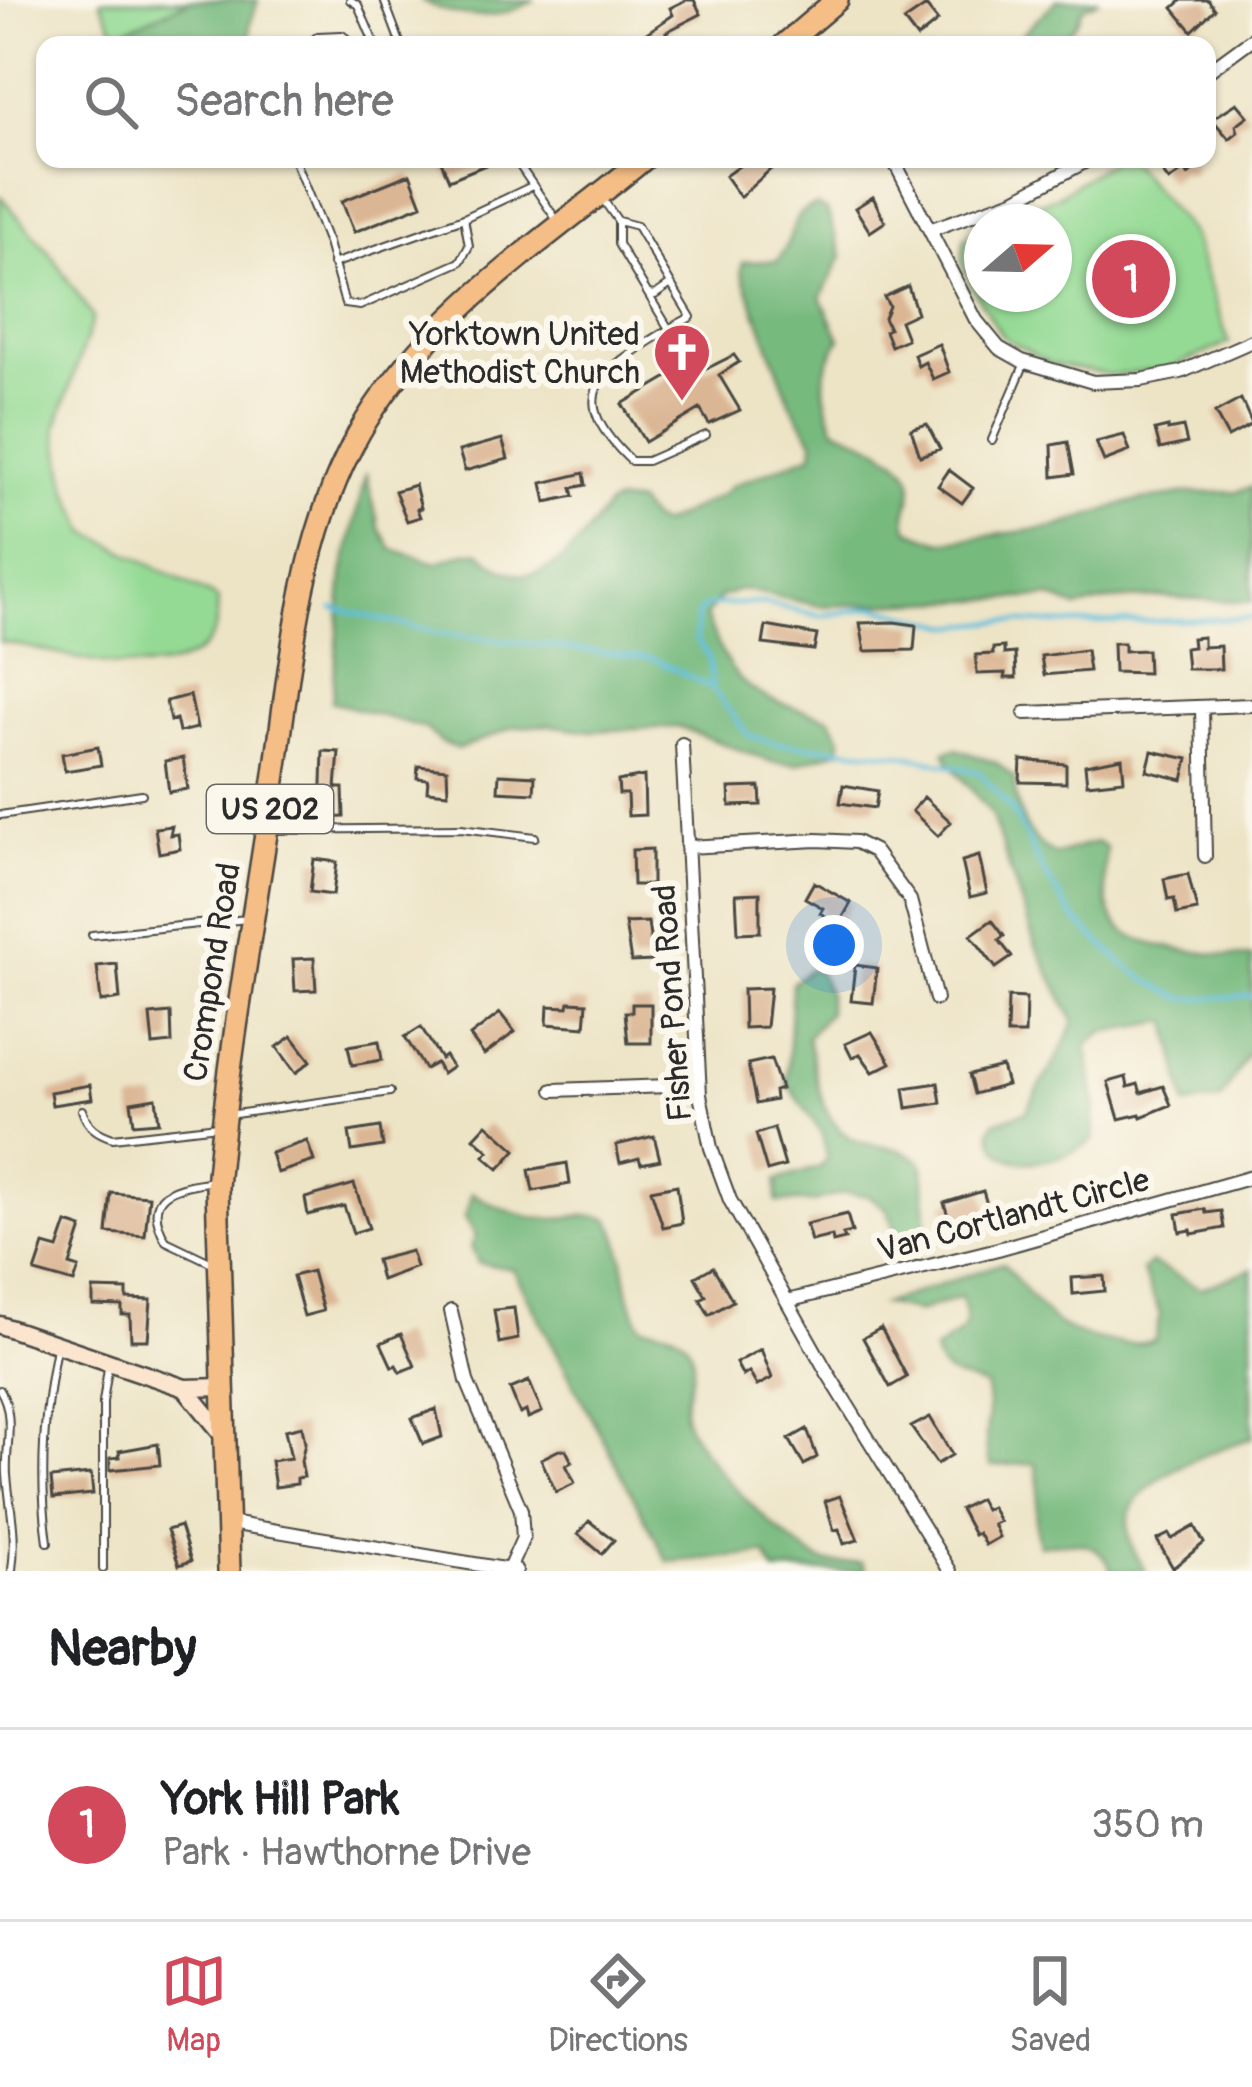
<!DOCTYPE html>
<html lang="en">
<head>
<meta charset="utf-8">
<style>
  :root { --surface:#fff; --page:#f6f6f6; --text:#202124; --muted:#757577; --line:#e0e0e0; --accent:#d1495b }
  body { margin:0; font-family:Pangolin,sans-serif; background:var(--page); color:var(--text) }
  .compass { position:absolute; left:964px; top:204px; width:108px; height:108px; border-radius:50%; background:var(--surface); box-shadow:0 3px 9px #0004; rotate:70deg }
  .you { position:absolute; left:834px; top:945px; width:42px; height:42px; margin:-30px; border:9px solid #fff; border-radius:50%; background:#1a73e8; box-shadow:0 0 0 18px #1a73e833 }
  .badge { display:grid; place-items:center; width:78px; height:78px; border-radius:50%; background:var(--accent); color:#fff; font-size:39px; font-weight:700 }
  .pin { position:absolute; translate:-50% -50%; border:6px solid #fff; box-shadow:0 3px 12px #0006 }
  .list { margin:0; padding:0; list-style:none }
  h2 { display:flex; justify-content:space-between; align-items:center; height:156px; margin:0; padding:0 48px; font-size:51px }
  h2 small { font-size:39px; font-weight:400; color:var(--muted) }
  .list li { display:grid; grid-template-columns:78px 1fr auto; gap:36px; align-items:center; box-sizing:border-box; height:192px; padding:0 48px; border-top:3px solid var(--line) }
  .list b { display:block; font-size:45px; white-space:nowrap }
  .list p { margin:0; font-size:39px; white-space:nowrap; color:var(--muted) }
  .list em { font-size:39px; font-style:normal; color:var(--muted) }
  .icon { flex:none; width:66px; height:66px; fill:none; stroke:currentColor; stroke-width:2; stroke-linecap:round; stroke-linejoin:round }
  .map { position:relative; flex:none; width:1252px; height:1571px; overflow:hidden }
  .search { position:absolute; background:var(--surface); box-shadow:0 3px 9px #0004; left:36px; right:36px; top:36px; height:132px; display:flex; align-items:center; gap:30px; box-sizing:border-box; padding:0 42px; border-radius:24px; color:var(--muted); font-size:45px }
  .sheet { height:348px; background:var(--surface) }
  nav { display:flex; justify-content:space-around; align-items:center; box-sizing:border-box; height:168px; border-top:3px solid var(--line); background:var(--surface); font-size:33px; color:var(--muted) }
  nav a { display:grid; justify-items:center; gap:6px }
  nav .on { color:var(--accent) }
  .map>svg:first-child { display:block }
  .green { fill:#94da94; stroke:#608260; stroke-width:3 }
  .forest { fill:#77ba7e; stroke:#517254; stroke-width:3 }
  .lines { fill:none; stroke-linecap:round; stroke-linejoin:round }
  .stream { stroke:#5cbddb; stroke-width:4.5 }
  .building { fill:#dbb694 }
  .lane-casing { stroke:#484742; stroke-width:10 }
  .street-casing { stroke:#484742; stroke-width:16 }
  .secondary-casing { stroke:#484742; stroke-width:21 }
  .highway-casing { stroke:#484742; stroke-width:26 }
  .lane { stroke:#fff; stroke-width:6 }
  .street { stroke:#fff; stroke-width:12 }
  .secondary { stroke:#fbe5cf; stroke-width:16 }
  .highway { stroke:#f6be87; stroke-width:21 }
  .labels { text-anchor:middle; stroke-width:12; stroke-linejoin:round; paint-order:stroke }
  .shield { fill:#fbf7ec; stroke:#696865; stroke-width:3 }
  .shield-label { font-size:30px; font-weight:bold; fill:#2b2b2b }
  .poi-label { font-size:33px; fill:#2b2b2b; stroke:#fbf7ec; text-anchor:end }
  .street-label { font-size:33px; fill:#2b2b2b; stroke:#fbf7ec }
</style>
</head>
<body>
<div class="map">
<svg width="1252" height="1571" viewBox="0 0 1252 1571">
  <rect width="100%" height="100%" fill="#fbf7ec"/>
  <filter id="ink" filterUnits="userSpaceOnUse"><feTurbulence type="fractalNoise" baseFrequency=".00833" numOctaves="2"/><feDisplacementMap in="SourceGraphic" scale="24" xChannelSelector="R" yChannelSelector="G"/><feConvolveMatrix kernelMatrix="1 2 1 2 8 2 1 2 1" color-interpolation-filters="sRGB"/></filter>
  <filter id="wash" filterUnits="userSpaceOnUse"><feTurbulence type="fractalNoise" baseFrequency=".004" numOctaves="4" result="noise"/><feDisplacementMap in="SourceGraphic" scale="48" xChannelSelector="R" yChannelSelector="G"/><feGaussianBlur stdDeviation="2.7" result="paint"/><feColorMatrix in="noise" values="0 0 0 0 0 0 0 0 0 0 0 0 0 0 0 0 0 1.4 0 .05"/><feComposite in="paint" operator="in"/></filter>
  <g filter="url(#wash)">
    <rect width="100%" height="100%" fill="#ede4c6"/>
    <path class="green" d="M100,0H191L116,34Z
      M1114,159H1129L1192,234L1229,343L1168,369L1112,375L1051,364L1003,337L977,296L962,263L965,238L982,229V294H1054V222H995L1058,196Z
      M0,196L51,254L93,318L56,428L67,488L87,532L218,599C217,611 218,626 212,636C178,698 53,648 0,642Z"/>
    <path class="forest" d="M191,0H258L250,25V45H121L116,34Z
      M420,0H535C493,23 462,21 420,0Z
      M1057,0H1100L1083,8C1068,49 1042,45 1004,45L1014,42Z
      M817,206L827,211L842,256L821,297L840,339C819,373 820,392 835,428C856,437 910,457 912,483C913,501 901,513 909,530L941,542L1056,527L1130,502L1189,493L1237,492L1252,487V602L1159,597L1111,600L1077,608L1050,597L821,606L742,589L720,597L706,616C735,695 754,696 830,718L841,738L840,750L795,764L772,762L679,727L591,731L548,725L514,727L459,749L441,742L425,728L332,702L343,573L366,473L379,527L392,549L436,563L467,552H480C536,607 573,552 607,506L616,502L637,503L651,520L662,524L723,494L731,486L813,454L814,442L790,402L741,271L743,262L777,261C795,241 790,209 817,206Z
      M956,749L997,763L1014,778C1015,810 1026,839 1055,855L1096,842L1106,847C1101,920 1110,940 1184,950C1207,953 1230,957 1252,957V1047L1220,1100L1186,1105L1168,1021L1103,1032L1087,1045L1095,1105L1093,1140C1073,1156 1018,1175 999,1150C994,1145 993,1138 990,1131L995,1122L1027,1111C1042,1079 1063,1054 1074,1021L1035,944L991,813L949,762L945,752Z
      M810,969L819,972L828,994V1013L807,1037C815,1069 819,1123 853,1139C879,1152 897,1140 923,1164L927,1238L919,1244H899L887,1209L869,1196L844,1193L812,1202H777V1180L821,1167L827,1157L822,1133L787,1083L792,983Z
      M472,1193C498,1208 522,1219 553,1219C575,1218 587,1212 609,1219C630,1252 620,1293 642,1326C660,1329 681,1329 690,1349C700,1371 682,1392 684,1414C688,1448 792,1552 825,1562C836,1565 851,1562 862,1562L866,1571H774L766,1554L668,1562L513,1269L478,1263L471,1246L476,1237L465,1217Z
      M1003,1263C1019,1281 1035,1306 1054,1321C1076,1338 1129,1350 1155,1340L1160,1314L1142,1271L1151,1263L1201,1288L1252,1269V1438C1214,1450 1128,1478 1128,1527C1128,1544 1137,1557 1146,1571H1112C1099,1537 1070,1541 1039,1545C1030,1513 1045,1495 1035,1463L991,1466C979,1435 994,1417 985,1386C963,1379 938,1378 934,1351C961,1332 974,1331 961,1297L918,1312L883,1304Z"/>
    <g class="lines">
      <path class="stream" d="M333,608L439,633L654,659L712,688L748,735L773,743L900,754L979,772L1013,811L1043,871L1073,917L1119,960L1146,980L1184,999L1252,996
        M712,688L709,657L696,640V620L700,610L710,605L764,603L821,616L874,607L951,626L1006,621L1063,624L1252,618"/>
    </g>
    <g id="blocks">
      <path class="building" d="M686,0H694L701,14L666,32L675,45H629L673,15L670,8Z
        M1182,0H1208L1215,9L1192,31L1173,8Z
        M926,6L938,21L917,38L904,21Z
        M1237,103L1248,116L1236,125L1238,132L1229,139L1212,119Z
        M440,159H500L449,180Z
        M738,159H766L772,168L740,197L725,176L742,164Z
        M1164,159H1198L1192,163L1196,168L1188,175L1184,170L1169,181L1157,165Z
        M410,174L422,205L354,232L342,201Z
        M873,197L885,222L870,232L855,208Z
        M908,286L917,313L900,321L907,339L891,346L885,331L889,329L884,318L889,306L884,297Z
        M939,344L949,372L933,379L925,362L918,366L914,355Z
        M734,355L739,362L719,375L740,410L709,424L700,409L645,442L622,404L692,363L698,373Z
        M1241,399L1252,424L1228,437L1215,413Z
        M927,424L940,449L920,456L911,429Z
        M1168,427V430L1183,427L1187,443L1160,449L1155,430Z
        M1124,435L1130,451L1104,461L1096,442Z
        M502,439L508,459L465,471L459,451Z
        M1068,442L1074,474L1053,477L1052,445Z
        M949,470L973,488L962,503L938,486Z
        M584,473L586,485L572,488L574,496L546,502L542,483Z
        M415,485L421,508L417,509L420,517L407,521L395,491Z
        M894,622L916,625L914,650L865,651L860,623Z
        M766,626L817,635L814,650L763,644Z
        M1203,637V647L1220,646L1221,669H1187L1185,648L1193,647L1192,638Z
        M1113,643H1124V651L1147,650L1148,673L1114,672Z
        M1004,647V654L1015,653L1016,678H1005V673L977,674L976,655L993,654V648Z
        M1086,650L1089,671L1044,675L1041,656Z
        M190,695L197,728L179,732L176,719L170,721L166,701Z
        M98,747L101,765L65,771L62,754Z
        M323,751L339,752L336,788H343L344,817L321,818Z
        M1152,751L1188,759L1183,780L1147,771Z
        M183,758L188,789L169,792L165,761Z
        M1122,758L1124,780L1087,784L1085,765Z
        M1021,760L1066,764V783L1020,782Z
        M418,766L447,769L448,793L427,791L428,779L417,778Z
        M499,774L535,776L534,793L498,791Z
        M644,776L645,815L628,816L627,794H619L618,781Z
        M843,785L878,791L875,808L840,803Z
        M760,787L761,805L730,806L729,788Z
        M924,797L951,822L938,836L912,811Z
        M172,826L170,835L178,834L180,849L159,853L155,828Z
        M652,849V885H633L632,850Z
        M979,856L987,893L970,897L962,861Z
        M314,859L337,862L333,895L310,892Z
        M1188,874L1197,910L1177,914L1174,899L1168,900L1164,879Z
        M814,882L851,903L839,924L820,913L823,908L805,898Z
        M760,893V932L738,933L736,894Z
        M992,920L1004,936L999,940L1012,957L996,968L971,935Z
        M648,922L653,961L631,962L625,923Z
        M314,958L316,990L295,991L293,959Z
        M117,964L120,999L101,1002L97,966Z
        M855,965L877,968L873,1003L851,1001Z
        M770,988L766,1027L744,1028L743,989Z
        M1008,997L1026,998L1025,1034H1007Z
        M569,1002L587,1003L585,1027L547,1024L548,1006L568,1007Z
        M632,1004H651V1043H628L625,1012H632Z
        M171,1013L172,1043L153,1045L150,1015Z
        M500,1013L515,1032L484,1055L470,1036Z
        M421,1027L441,1059L445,1056L452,1067L442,1074L436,1063L425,1069L405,1037Z
        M872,1032L891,1063L873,1072L860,1054L852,1058L845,1044Z
        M292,1036L311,1061L296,1073L277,1047Z
        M379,1041L382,1060L352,1065L348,1046Z
        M771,1059L781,1089L774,1091L775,1100L756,1104L748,1064Z
        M1002,1067L1007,1085L974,1094L969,1075Z
        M1126,1077L1128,1087L1138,1084L1141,1093L1163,1086L1171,1105L1141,1117L1140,1114L1119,1119L1108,1082Z
        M938,1083L941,1103L907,1108L904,1088Z
        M90,1085L92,1099L52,1105L50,1092Z
        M156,1098L159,1122L134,1124L131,1102Z
        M487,1124L516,1150L499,1169L484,1156L489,1151L474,1138Z
        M380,1127L383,1146L352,1151L349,1132Z
        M774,1128L785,1166L767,1171L756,1134Z
        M654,1136L660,1160L641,1164L639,1158L620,1163L616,1145Z
        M307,1141L314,1161L277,1173L271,1153Z
        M567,1163L570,1184L533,1191L529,1170Z
        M354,1184L369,1228L353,1233L344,1206L308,1215L305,1198Z
        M677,1185L682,1223L663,1227L651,1190Z
        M983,1191L989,1211L950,1223L944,1203Z
        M111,1193L149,1196L145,1236L107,1233Z
        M1205,1209L1206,1213L1221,1211L1224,1228L1192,1234L1191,1230L1180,1232L1177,1214Z
        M847,1214L852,1232L843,1234L845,1239L833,1242L832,1236L811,1241L806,1224Z
        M67,1223L82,1228L70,1265L79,1268L74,1283L35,1272L44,1245L58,1249Z
        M411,1251L416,1267L381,1280L376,1260Z
        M713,1267L733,1301L709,1315L700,1299L706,1296L695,1277Z
        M312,1271L323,1311L304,1316L293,1276Z
        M1104,1276L1105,1291L1073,1294L1072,1278Z
        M93,1289L127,1290V1299L151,1300L148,1340H131L130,1315H122V1306L93,1305Z
        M514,1308L518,1339L499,1343L494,1310Z
        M881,1328L907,1377L890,1387L863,1338Z
        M401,1334L415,1366L400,1372L396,1365L392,1367L381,1343Z
        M761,1349L772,1378L757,1386L749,1372L743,1376L736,1363Z
        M529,1381L542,1412L528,1418L526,1411L520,1414L510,1389Z
        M436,1409L442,1437L423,1444L412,1418Z
        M930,1417L952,1455L937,1464L911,1427Z
        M302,1426L305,1443L301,1461L304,1477L297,1478V1484L275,1487L271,1461L291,1458L285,1430Z
        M807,1429L817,1457L804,1465L789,1439Z
        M158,1444L160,1465L110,1470V1458L120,1457L119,1451Z
        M559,1450H566L572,1462L566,1465L575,1483L556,1492L541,1459Z
        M91,1474L93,1494L53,1498L51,1478Z
        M840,1496L858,1540L844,1544L839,1529L834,1530L825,1501Z
        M979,1499L985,1510L991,1507L999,1521L993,1524L999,1537L985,1545L978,1533L974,1535L960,1509Z
        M589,1521L614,1540L602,1554L578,1534Z
        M180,1526L191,1561L179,1565L167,1530Z
        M1195,1526L1204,1543L1173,1568L1157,1540L1169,1534L1172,1539Z"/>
    </g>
  </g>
  <g filter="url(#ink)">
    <use href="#blocks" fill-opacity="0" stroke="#484742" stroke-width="3"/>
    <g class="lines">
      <defs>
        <path id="lane" d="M350,0L358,5L375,45
          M384,0L401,45
          M307,45L318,36L342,35L355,45
          M294,159L328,243L345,304L360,306L460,262L469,246L464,218
          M515,159L556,219
          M602,198L618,221V244L648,294L655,295L671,284L637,226L618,221
          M333,264L464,218L532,186
          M648,294L669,329C606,369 558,391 631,461H647L706,435
          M670,328L691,317L671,284
          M992,440L1024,365
          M0,815L142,794
          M270,830L461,828L535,837
          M92,935L247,919
          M82,1110C87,1126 97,1133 113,1138L218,1126
          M228,1115L390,1092
          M212,1263L166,1241C138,1192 177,1186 214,1181
          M0,1390C16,1416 5,1446 7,1475C10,1511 17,1532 12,1570
          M48,1542C39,1479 44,1410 56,1348
          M103,1569V1402L108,1368"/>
        <path id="street" d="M1207,72L1252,39
          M893,159L976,320L999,348L1022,361L1093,382L1141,380L1181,372L1252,341
          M932,229L1014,200L1090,159
          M1202,707L1205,856
          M1025,713L1252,705
          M682,744L700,1095L711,1148L730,1200L827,1372L950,1571
          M687,847L817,840L856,842L874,851L910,900L936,999
          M553,1090L699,1085
          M787,1301L998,1249L1252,1177
          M451,1311L467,1381L521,1510L523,1538L509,1569
          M230,1523L516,1571"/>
        <path id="secondary" d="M0,1325L185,1388L224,1387
          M185,1388L226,1438"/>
        <path id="highway" d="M784,45L837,0
          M229,1571L217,1187C228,1059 251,934 270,808C290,678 296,535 366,421C432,313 549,237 644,159"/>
      </defs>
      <use href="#lane" class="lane-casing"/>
      <use href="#street" class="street-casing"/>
      <use href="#secondary" class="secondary-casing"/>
      <use href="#highway" class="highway-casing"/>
      <use href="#lane" class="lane"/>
      <use href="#street" class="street"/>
      <use href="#secondary" class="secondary"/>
      <use href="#highway" class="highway"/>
    </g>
  </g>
  <defs>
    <symbol id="church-pin" viewBox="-11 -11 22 30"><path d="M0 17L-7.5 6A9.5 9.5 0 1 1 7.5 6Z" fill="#d1495b" stroke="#fbf7ec"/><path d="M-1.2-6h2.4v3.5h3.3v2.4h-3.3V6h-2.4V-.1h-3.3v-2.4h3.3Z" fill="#fff"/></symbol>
  </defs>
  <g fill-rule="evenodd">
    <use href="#church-pin" x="649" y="319" width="66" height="90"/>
  </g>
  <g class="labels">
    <rect class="shield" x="207" y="785" width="126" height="48" rx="9"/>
    <g class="shield-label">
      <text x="270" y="819">US 202</text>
    </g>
    <g class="poi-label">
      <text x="640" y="345">Yorktown United<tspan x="640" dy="38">Methodist Church</tspan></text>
    </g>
    <g class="street-label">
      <text transform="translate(211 972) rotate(-81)" y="12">Crompond Road</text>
      <text transform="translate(671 1003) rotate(-94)" y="12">Fisher Pond Road</text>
      <text transform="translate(1013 1214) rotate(-15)" y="12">Van Cortlandt Circle</text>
    </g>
  </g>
</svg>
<svg class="compass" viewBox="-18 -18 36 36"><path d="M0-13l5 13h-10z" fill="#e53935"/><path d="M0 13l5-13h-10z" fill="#757577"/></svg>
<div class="you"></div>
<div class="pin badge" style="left:1131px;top:279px">1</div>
<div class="search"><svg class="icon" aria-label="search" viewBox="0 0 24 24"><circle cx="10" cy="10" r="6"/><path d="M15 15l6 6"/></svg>Search here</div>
</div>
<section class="sheet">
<h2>Nearby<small></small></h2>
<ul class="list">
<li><span class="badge">1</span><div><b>York Hill Park</b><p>Park · Hawthorne Drive</p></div><em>350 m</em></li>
</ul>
</section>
<nav>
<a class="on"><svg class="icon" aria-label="map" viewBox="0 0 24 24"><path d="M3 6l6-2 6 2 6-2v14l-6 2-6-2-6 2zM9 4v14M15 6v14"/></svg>Map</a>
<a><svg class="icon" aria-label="directions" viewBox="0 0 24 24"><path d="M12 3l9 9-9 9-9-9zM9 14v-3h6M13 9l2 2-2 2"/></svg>Directions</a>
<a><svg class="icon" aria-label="saved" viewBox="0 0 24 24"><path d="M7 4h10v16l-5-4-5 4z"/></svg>Saved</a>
</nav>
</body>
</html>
